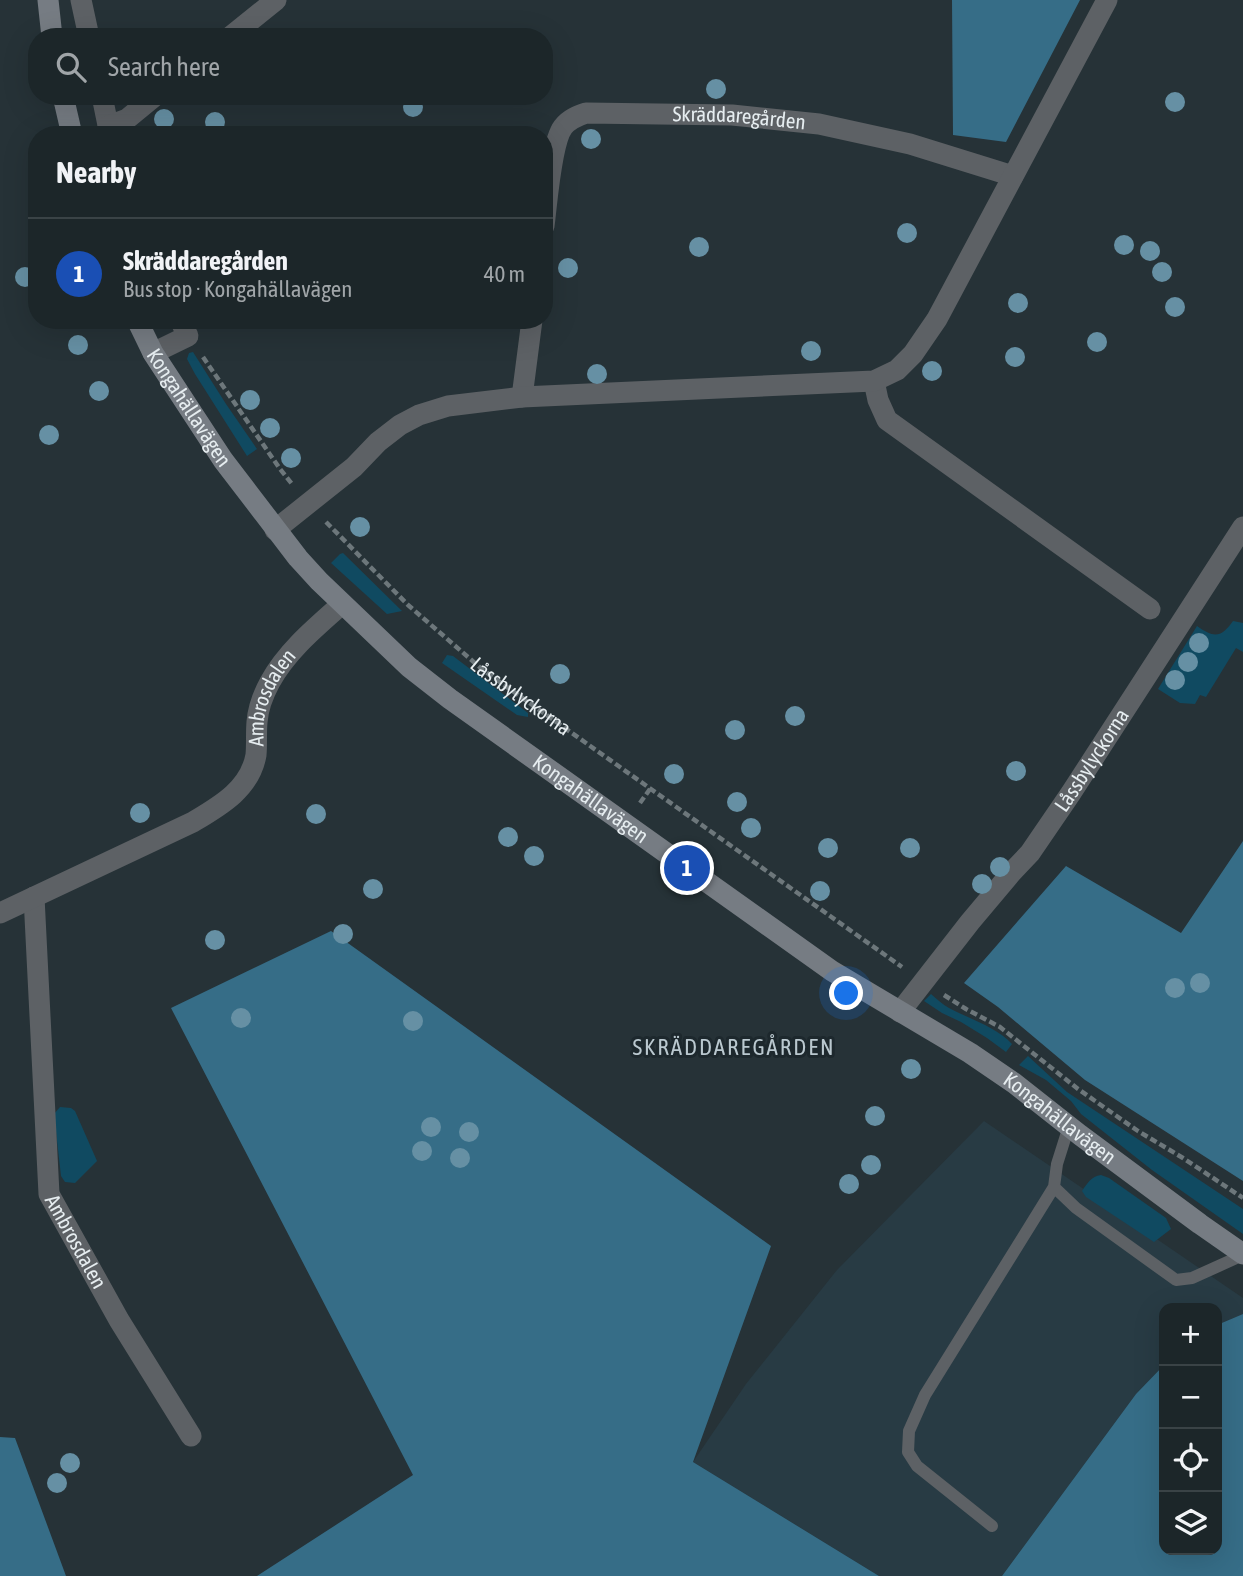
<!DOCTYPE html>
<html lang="en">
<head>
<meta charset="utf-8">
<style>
  :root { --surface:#1c2629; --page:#293235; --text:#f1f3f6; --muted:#a0a5a8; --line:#3a4346; --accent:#bca0f2 }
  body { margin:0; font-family:"Asap Condensed",sans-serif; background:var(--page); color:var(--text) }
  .controls { position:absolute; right:21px; bottom:21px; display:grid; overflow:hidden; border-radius:14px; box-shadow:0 7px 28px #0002 }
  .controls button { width:63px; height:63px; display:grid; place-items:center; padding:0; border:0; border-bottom:2px solid var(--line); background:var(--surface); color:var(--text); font:35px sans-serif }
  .you { position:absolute; left:847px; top:994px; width:24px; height:24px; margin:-18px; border:5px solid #fff; border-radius:50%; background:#1a73e8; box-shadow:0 0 0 10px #1a73e833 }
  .badge { display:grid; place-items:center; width:46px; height:46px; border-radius:50%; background:var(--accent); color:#fff; font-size:23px; font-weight:700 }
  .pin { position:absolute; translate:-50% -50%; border:4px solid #fff; box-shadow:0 2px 7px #0006 }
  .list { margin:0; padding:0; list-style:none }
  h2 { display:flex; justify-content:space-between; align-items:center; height:91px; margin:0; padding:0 28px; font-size:30px }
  h2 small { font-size:23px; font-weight:400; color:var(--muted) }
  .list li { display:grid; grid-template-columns:46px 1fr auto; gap:21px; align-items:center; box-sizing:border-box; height:112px; padding:0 28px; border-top:2px solid var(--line) }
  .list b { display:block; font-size:26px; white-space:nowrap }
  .list p { margin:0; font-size:23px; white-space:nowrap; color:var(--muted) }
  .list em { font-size:23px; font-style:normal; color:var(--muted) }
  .icon { flex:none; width:38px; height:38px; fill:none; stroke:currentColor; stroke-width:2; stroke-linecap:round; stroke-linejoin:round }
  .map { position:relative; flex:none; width:1243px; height:1576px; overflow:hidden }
  .search { position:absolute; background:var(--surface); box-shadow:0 7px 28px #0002; left:28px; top:28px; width:525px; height:77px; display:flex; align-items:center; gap:18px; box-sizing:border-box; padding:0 24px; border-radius:28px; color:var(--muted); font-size:26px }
  .panel { position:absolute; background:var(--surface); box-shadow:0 7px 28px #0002; left:28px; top:126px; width:525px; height:203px; border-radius:28px }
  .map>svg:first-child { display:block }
  .built { fill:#283b44 }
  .green { fill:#104a61 }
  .forest { fill:#366d87 }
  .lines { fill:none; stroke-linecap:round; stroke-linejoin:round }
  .path { stroke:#6d777b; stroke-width:4.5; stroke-dasharray:7 3.5; stroke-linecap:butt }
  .lane { stroke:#5d6165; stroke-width:12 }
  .street { stroke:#5d6165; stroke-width:21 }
  .secondary { stroke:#767c83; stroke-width:21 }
  .tree { fill:#6690a4 }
  .labels { text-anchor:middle; stroke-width:6; stroke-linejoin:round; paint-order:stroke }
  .street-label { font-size:21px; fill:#e6edf0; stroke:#1d282d }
  .neighbourhood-label { font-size:23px; letter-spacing:2px; fill:#bac8cf; stroke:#1d282d }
</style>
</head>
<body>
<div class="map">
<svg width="1243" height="1576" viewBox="0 0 1243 1576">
  <rect width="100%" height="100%" fill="#263237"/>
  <path class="built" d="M984,1121L1243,1298V1314L1217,1325V1308H1164V1365L1136,1394L1002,1576H879L693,1462L746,1384L837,1270Z"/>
  <path class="green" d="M193,352L226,404L257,449L247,456L195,374L187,359L189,353Z
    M343,553L401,610L402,611L387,614L331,563L340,554Z
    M1233,621L1243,623V652L1236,648L1206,697L1200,695L1195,704L1180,703L1158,689L1197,626C1214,638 1221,638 1233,621Z
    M447,655L453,656L528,713V717L517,715L442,663Z
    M931,994C937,999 943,1005 949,1008C968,1018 998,1028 1012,1044L1006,1052L987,1038L961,1022L942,1013L924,1001Z
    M1028,1056L1067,1092L1243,1209V1234L1152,1170L1081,1114L1071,1101L1046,1080L1019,1065Z
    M60,1107L71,1108L75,1111L97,1161L75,1183L65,1182L61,1176L54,1114Z
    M1101,1175L1109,1178L1166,1218L1171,1229L1154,1242L1086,1197L1082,1191C1087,1184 1091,1176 1101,1175Z"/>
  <path class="forest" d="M952,0H1080L1006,142L953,135Z
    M1243,841V1181L1085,1080L998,1007L964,983L1066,866L1181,933Z
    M331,931L771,1246L693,1462L879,1576H257L413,1475L171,1008Z
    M1243,1314V1576H1002L1136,1394L1164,1365V1550H1217V1325Z
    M0,1437L15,1438L66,1576H0Z"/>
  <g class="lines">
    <g class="path">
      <path d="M203,357L280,469L292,484"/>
      <path id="s1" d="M326,522L408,605L483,670L902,967"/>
      <path d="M640,803L650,789"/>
      <path d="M944,995L966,1009L1000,1027L1078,1089L1138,1131L1183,1158L1243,1198"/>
    </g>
    <path class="lane" d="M1069,1126L1057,1164L1054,1187L1076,1208L1176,1280L1192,1278L1243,1255
      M992,1526L917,1466L908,1452L909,1431L925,1395L1054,1187"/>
    <g class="street">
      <path d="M81,0L89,37"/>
      <path d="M230,37L276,0"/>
      <path d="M102,96L110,135"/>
      <path d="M108,126L127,119L155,96"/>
      <path id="s2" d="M544,226C547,204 551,143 563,127C569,119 577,116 586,113L732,115L819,124L910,144L1013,176"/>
      <path d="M153,353L188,336L180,320"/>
      <path d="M874,381L878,400L887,420L1150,609"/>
      <path d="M522,397L532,320"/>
      <path d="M275,530L354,467L378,442L400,425L419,415L448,406L522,397L874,381L897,370L913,354L937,319L1107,0"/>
      <path id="s3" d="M34,897L49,1194L119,1320L191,1436"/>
      <path id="s4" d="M0,913L193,822C220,806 250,789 256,755C257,744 256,733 257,722C258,709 264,693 270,682C287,651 316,627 342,604"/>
      <path id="s5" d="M900,1012L970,922L1012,872L1030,853L1071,793L1243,527"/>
    </g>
    <g class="secondary">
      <path d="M48,0L52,37"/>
      <path d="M63,96L72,135"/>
      <path id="s6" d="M137,320L153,353L223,460L298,558L319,581L409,667L450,699L832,971L970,1053L1014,1083L1080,1135L1200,1224L1243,1254"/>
    </g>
  </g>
  <g class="tree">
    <circle cx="716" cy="89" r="10"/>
    <circle cx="1175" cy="102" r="10"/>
    <circle cx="413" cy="107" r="10"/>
    <circle cx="164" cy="119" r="10"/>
    <circle cx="215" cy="122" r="10"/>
    <circle cx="591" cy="139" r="10"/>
    <circle cx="907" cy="233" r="10"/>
    <circle cx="1124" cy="245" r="10"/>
    <circle cx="699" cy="247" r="10"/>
    <circle cx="1150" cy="251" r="10"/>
    <circle cx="568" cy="268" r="10"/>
    <circle cx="1162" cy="272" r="10"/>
    <circle cx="25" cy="277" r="10"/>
    <circle cx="1018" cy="303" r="10"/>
    <circle cx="1175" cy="307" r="10"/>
    <circle cx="1097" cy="342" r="10"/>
    <circle cx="78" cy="345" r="10"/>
    <circle cx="811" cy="351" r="10"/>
    <circle cx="1015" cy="357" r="10"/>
    <circle cx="932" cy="371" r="10"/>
    <circle cx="597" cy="374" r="10"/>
    <circle cx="99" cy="391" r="10"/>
    <circle cx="250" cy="400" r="10"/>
    <circle cx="270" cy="428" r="10"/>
    <circle cx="49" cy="435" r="10"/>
    <circle cx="291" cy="458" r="10"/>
    <circle cx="360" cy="527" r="10"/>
    <circle cx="1199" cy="643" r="10"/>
    <circle cx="1188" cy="662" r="10"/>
    <circle cx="560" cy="674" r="10"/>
    <circle cx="1175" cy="680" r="10"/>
    <circle cx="795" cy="716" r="10"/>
    <circle cx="735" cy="730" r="10"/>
    <circle cx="1016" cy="771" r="10"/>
    <circle cx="674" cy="774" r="10"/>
    <circle cx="737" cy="802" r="10"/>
    <circle cx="140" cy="813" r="10"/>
    <circle cx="316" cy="814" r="10"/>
    <circle cx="751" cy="828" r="10"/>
    <circle cx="508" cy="837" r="10"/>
    <circle cx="828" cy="848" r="10"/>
    <circle cx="910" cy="848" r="10"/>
    <circle cx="534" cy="856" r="10"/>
    <circle cx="1000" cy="867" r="10"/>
    <circle cx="982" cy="884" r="10"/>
    <circle cx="373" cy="889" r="10"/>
    <circle cx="820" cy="891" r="10"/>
    <circle cx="343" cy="934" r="10"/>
    <circle cx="215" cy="940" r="10"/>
    <circle cx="1200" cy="983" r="10"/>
    <circle cx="1175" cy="988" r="10"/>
    <circle cx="241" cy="1018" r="10"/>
    <circle cx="413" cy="1021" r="10"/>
    <circle cx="911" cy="1069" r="10"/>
    <circle cx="875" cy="1116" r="10"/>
    <circle cx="431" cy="1127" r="10"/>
    <circle cx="469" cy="1132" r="10"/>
    <circle cx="422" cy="1151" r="10"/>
    <circle cx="460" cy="1158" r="10"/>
    <circle cx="871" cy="1165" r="10"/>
    <circle cx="849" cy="1184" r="10"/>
    <circle cx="70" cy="1463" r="10"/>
    <circle cx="57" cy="1483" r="10"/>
  </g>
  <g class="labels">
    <g class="street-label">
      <text dy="7" stroke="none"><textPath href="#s2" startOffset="282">Skräddaregården</textPath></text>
      <text dy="7" stroke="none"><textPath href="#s6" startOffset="102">Kongahällavägen</textPath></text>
      <text dy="7" stroke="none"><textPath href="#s1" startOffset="262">Låssbylyckorna</textPath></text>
      <text dy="7" stroke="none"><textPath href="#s4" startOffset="369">Ambrosdalen</textPath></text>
      <text dy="7" stroke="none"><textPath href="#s5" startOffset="317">Låssbylyckorna</textPath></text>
      <text dy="7" stroke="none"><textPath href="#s6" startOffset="668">Kongahällavägen</textPath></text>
      <text dy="7" stroke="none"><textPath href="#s6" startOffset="1236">Kongahällavägen</textPath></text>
      <text dy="7" stroke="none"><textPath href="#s3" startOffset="352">Ambrosdalen</textPath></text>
    </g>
    <g class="neighbourhood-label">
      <text x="734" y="1055">SKRÄDDAREGÅRDEN</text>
    </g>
  </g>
</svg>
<div class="controls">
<button>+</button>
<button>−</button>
<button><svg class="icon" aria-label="locate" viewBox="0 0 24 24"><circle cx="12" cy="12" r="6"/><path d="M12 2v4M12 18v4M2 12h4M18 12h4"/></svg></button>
<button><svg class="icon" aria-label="layers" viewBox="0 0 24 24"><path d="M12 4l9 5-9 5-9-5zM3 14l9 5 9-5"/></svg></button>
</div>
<div class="you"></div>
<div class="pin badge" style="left:687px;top:868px;background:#1a4fb4">1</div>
<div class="search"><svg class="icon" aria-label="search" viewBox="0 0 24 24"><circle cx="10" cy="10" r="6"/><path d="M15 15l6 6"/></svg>Search here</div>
<section class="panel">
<h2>Nearby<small></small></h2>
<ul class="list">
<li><span class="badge" style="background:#1a4fb4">1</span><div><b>Skräddaregården</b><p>Bus stop · Kongahällavägen</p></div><em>40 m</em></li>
</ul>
</section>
</div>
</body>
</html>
